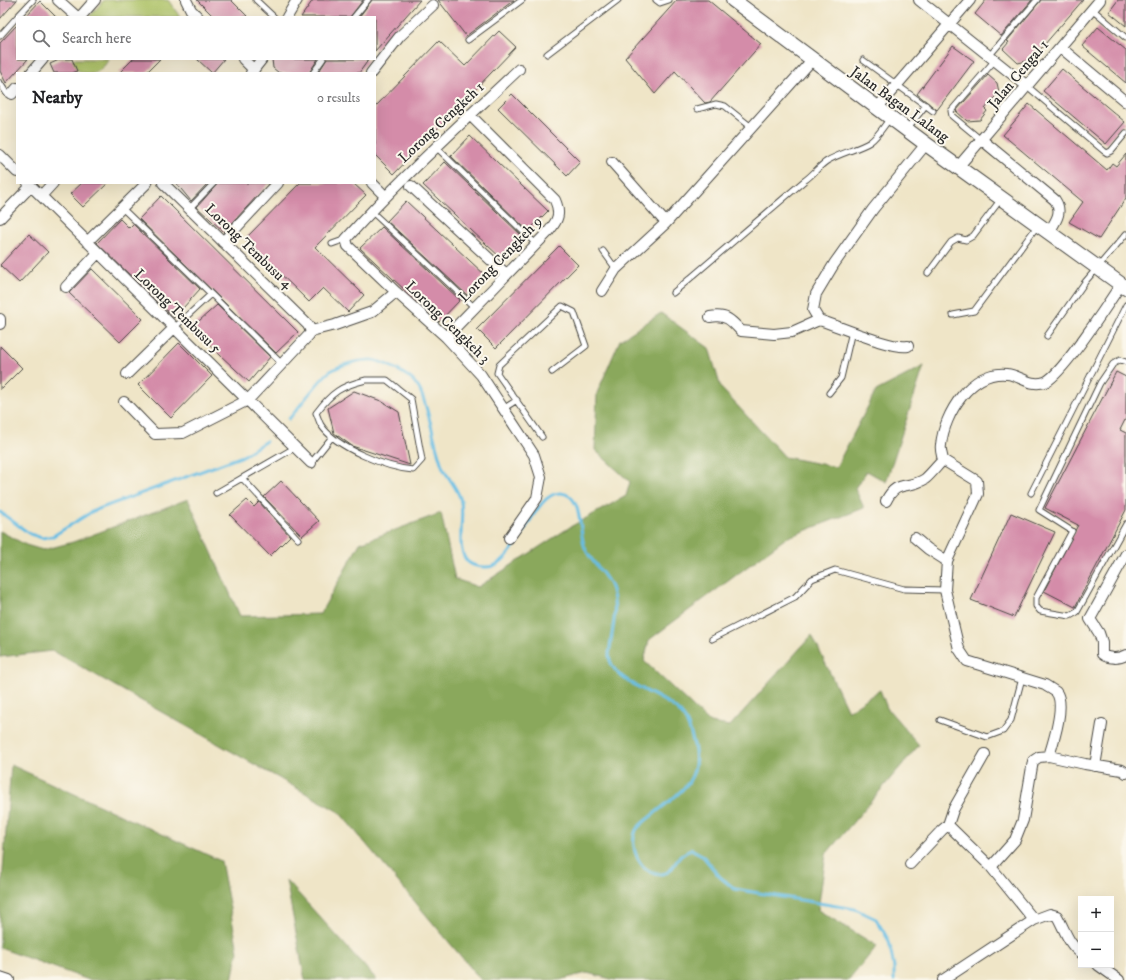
<!DOCTYPE html>
<html lang="en">
<head>
<meta charset="utf-8">
<style>
  :root { --surface:#fff; --page:#f2f2f2; --text:#202124; --muted:#757577; --line:#e0e0e0 }
  body { margin:0; font-family:"IM FELL DW Pica",serif; background:var(--page); color:var(--text) }
  .controls { position:absolute; right:12px; bottom:12px; display:grid; overflow:hidden; border-radius:0px; box-shadow:0 4px 16px #0002 }
  .controls button { width:36px; height:36px; display:grid; place-items:center; padding:0; border:0; border-bottom:1px solid var(--line); background:var(--surface); color:var(--text); font:20px sans-serif }
  .list { margin:0; padding:0; list-style:none }
  h2 { display:flex; justify-content:space-between; align-items:center; height:52px; margin:0; padding:0 16px; font-size:17px }
  h2 small { font-size:13px; font-weight:400; color:var(--muted) }
  .icon { flex:none; width:22px; height:22px; fill:none; stroke:currentColor; stroke-width:2; stroke-linecap:round; stroke-linejoin:round }
  .map { position:relative; flex:none; width:1126px; height:980px; overflow:hidden }
  .search { position:absolute; background:var(--surface); box-shadow:0 4px 16px #0002; left:16px; top:16px; width:360px; height:44px; display:flex; align-items:center; gap:10px; box-sizing:border-box; padding:0 14px; border-radius:0px; color:var(--muted); font-size:15px }
  .panel { position:absolute; background:var(--surface); box-shadow:0 4px 16px #0002; left:16px; top:72px; width:360px; height:112px; border-radius:0px }
  .map>svg:first-child { display:block }
  .green { fill:#adc266; stroke:#6c7648 }
  .forest { fill:#8aa85b; stroke:#5a6a43 }
  .lines { fill:none; stroke-linecap:round; stroke-linejoin:round }
  .stream { stroke:#67bee4; stroke-width:3 }
  .building { fill:#d48ca9 }
  .lane-casing { stroke:#484742; stroke-width:7 }
  .street-casing { stroke:#484742; stroke-width:12 }
  .secondary-casing { stroke:#484742; stroke-width:16 }
  .lane { stroke:#fff; stroke-width:5 }
  .street { stroke:#fff; stroke-width:10 }
  .secondary { stroke:#fff; stroke-width:14 }
  .labels { text-anchor:middle; stroke-width:4; stroke-linejoin:round; paint-order:stroke }
  .street-label { font-size:15px; fill:#2b2b2b; stroke:#fbf7ec }
</style>
</head>
<body>
<div class="map">
<svg width="1126" height="980" viewBox="0 0 1126 980">
  <rect width="100%" height="100%" fill="#fbf7ec"/>
  <filter id="ink" filterUnits="userSpaceOnUse"><feTurbulence type="fractalNoise" baseFrequency=".025" numOctaves="2"/><feDisplacementMap in="SourceGraphic" scale="8" xChannelSelector="R" yChannelSelector="G"/><feConvolveMatrix kernelMatrix="1 2 1 2 8 2 1 2 1" color-interpolation-filters="sRGB"/></filter>
  <filter id="wash" filterUnits="userSpaceOnUse"><feTurbulence type="fractalNoise" baseFrequency=".012" numOctaves="4" result="noise"/><feDisplacementMap in="SourceGraphic" scale="16" xChannelSelector="R" yChannelSelector="G"/><feGaussianBlur stdDeviation="0.9" result="paint"/><feColorMatrix in="noise" values="0 0 0 0 0 0 0 0 0 0 0 0 0 0 0 0 0 1.4 0 .05"/><feComposite in="paint" operator="in"/></filter>
  <g filter="url(#wash)">
    <rect width="100%" height="100%" fill="#efe5c7"/>
    <path class="green" d="M104,0H168L180,17H89Z
      M62,59H109C93,84 81,73 62,59Z"/>
    <path class="forest" d="M661,313L709,348L721,388L785,457L836,467L876,391L924,366L886,482L867,471L855,488L864,508L786,538L649,640L644,661L710,723L730,726L812,635L848,711L880,690L887,708L919,745L826,854L818,910L877,946L849,980H615L587,973L559,980H481L339,812L53,651L0,657V531L26,545L43,550L73,542L188,499L240,616L320,614L360,543L441,513L455,579L478,587L570,527L626,496L630,482L595,450L597,393L620,340Z
      M11,765L221,861L238,951L232,980H89L0,948V909Z
      M286,880L377,980H305Z"/>
    <g class="lines">
      <path class="stream" d="M289,419C302,404 314,386 328,373C338,365 359,360 371,360C378,360 388,365 394,368C407,375 417,381 422,395C431,418 434,444 443,468C448,478 457,488 460,498C466,516 454,549 468,562C473,566 480,567 486,567C518,568 532,491 561,493C584,495 578,532 585,548C591,563 608,575 612,590C617,607 614,623 611,640C611,644 609,650 609,655C611,687 672,693 686,721C690,729 692,737 694,745C702,781 679,793 655,813C649,818 640,824 636,830C628,847 641,876 662,874C672,873 673,865 679,858C682,854 687,852 691,849L702,855L720,877L735,889L855,909L876,919L889,941L894,968V980
        M0,512L30,534L42,538L53,536L93,511L243,456L266,441"/>
    </g>
    <g id="blocks">
      <path class="building" d="M0,0H17L0,19Z
        M197,0H231L248,17H214Z
        M313,0H363L350,17H301Z
        M372,0H420L375,51V17H359Z
        M438,0H514L466,36Z
        M677,0H708L761,44L710,102L705,103L675,71L655,94L625,58Z
        M986,0H1032L1001,36L975,14Z
        M1041,0H1083L1031,60L1018,63L1003,49L1009,42L1007,41Z
        M1118,0H1126V26L1109,12Z
        M40,1L56,17H25Z
        M17,25V59H28L6,83L0,71V43Z
        M1098,27L1126,50V83L1082,46Z
        M499,31L516,47L394,174L375,155V107L439,41L465,66Z
        M953,46L974,61L937,110L917,94Z
        M61,59H72L77,71L72,73H54L50,64Z
        M133,59H160L146,73H119Z
        M197,59H224L212,73Z
        M272,59H318L309,73H279L273,68Z
        M327,59H369L359,73H318Z
        M1062,69L1125,122L1106,144L1043,91Z
        M988,75L997,83L999,92L985,109L987,111L980,120L967,121L956,111Z
        M512,94L580,162L567,176L498,108Z
        M1029,104L1107,170L1112,163L1116,166L1126,154V198L1099,239L1069,222L1083,202L1003,135Z
        M470,136L548,211L528,231L451,156Z
        M445,162L523,237L502,259L423,185Z
        M82,183H108L83,207L70,194Z
        M176,183H208L191,201Z
        M218,183H269L224,232L197,207Z
        M300,183H353L366,195L315,247L364,295L348,312L323,288L309,302L245,239Z
        M161,196L298,332L276,353L139,219Z
        M406,201L485,275L467,295L387,221Z
        M120,219L129,228L133,224L200,289L174,318L97,243Z
        M382,227L460,300L439,322L360,248Z
        M29,234L48,252L19,283L0,265Z
        M559,246L578,265L496,348L477,329Z
        M92,269L143,319L120,342L69,293Z
        M217,305L270,357L249,382L191,328Z
        M179,343L212,376L171,418L138,385Z
        M0,346L22,368L0,390Z
        M1116,372L1126,377V418L1120,430L1126,433V510L1075,607L1044,591L1078,525L1045,508Z
        M354,391L381,401L399,412L410,465L352,446L334,433L328,408Z
        M281,481L319,521L302,536L264,497Z
        M247,500L254,507L259,502L290,536L270,556L230,515Z
        M1011,513L1055,532L1014,617L971,600Z"/>
    </g>
  </g>
  <g filter="url(#ink)">
    <use href="#blocks" fill-opacity="0" stroke="#484742" stroke-width="1"/>
    <g class="lines">
      <defs>
        <path id="lane" d="M256,0L274,17
          M656,0L660,3L669,0
          M1092,9L1126,38
          M17,17L33,0
          M354,17L368,0
          M0,36L17,17
          M468,40L522,0
          M547,54L618,0
          M990,55L1037,0
          M863,60L933,111
          M313,73L323,59
          M0,83L7,94H12
          M1027,86L1104,151L1107,153L1111,151L1126,133
          M697,109L716,104L725,106L750,126
          M907,129L926,105
          M981,140L952,116L951,111L995,60
          M436,147L536,244
          M122,208L211,294L174,328
          M189,209L214,183
          M371,211L475,308
          M332,244L346,239
          M603,251L616,269
          M928,273L951,242L958,238L966,240L973,236L1001,199
          M673,293L804,181C813,175 819,166 827,161C840,153 859,149 870,142C878,136 884,126 890,118
          M211,294L282,364
          M953,315L974,311L1038,225
          M1047,336L1085,282L1126,234
          M1126,362L1120,360L1113,364L1100,383L1039,510L1072,531L1036,598V606L1040,611L1070,616L1077,612L1126,524
          M366,380H387L411,399L422,460L413,470C387,468 336,448 321,425C319,422 318,417 316,413C332,392 341,386 366,380Z
          M829,393L841,378L852,331
          M503,409L517,400
          M542,437L497,373L499,365L562,306L574,312L586,346L552,372
          M311,463L332,437
          M242,478L298,539
          M216,493L296,447
          M1031,493L1126,305
          M712,639L795,597L812,579L835,570L904,589L945,590
          M940,720L987,737L1003,731L1011,720L1022,678"/>
        <path id="street" d="M58,0L77,17
          M186,0L191,10L198,17
          M919,0L1027,86
          M80,17L95,0
          M287,17L297,0
          M1060,47L1126,102
          M243,59L254,70
          M31,73L43,59
          M251,73L262,59
          M371,73L400,36L433,5
          M12,94L17,88
          M877,108L970,0
          M982,140L1055,200C1063,212 1056,221 1049,232
          M0,155L17,172
          M612,162L666,223
          M958,167L1100,0
          M28,183L311,463
          M163,183L308,325L311,331
          M372,183L385,196
          M411,186L506,274
          M41,196L53,183
          M0,218L31,186
          M87,242L147,183
          M223,242L278,183
          M66,287L98,253
          M602,291L616,269L666,223L812,60
          M710,317C726,314 731,320 741,331L774,334L792,332L819,320C839,326 890,349 908,346
          M0,319V324
          M819,320L813,310L816,294L834,264L873,209L926,144
          M446,337L549,231C558,220 561,214 555,200L470,115
          M127,374L174,328
          M124,402L155,434L183,433L248,400L309,335L311,331L335,325L372,312L396,292
          M886,501C897,479 907,490 925,479C931,474 937,466 943,460
          M509,538L537,498L541,477L534,455L481,375L446,337L396,292L348,246L346,239C400,179 460,125 519,69
          M915,538L928,549L947,561
          M1126,554L1090,619L1099,633L1102,642V654C1108,659 1119,659 1126,655
          M1049,756C1053,743 1066,704 1056,692C1053,690 1048,687 1045,685L967,661L959,649L945,590L947,561L978,494L977,481L943,460C942,455 940,450 941,445C944,414 971,370 1007,374C1020,375 1029,387 1045,382C1061,376 1110,301 1121,284
          M1095,766L1102,724
          M948,825L991,867L1034,920
          M910,864L942,830L948,825L953,810L985,754
          M991,867L1015,840L1023,820L1033,761L1039,757L1049,756L1085,764L1122,770L1126,773
          M1098,965L1119,980
          M0,977L9,980
          M943,980L1034,920L1050,914L1057,916C1065,930 1068,944 1081,953"/>
        <path id="secondary" d="M733,0L926,144L1126,288"/>
      </defs>
      <use href="#lane" class="lane-casing"/>
      <use href="#street" class="street-casing"/>
      <use href="#secondary" class="secondary-casing"/>
      <use href="#lane" class="lane"/>
      <use href="#street" class="street"/>
      <use href="#secondary" class="secondary"/>
    </g>
  </g>
  <g class="labels">
    <g class="street-label">
      <text transform="translate(1018 74) rotate(-50)" y="5">Jalan Cengal 1</text>
      <text transform="translate(900 104) rotate(36)" y="5">Jalan Bagan Lalang</text>
      <text transform="translate(441 122) rotate(-43)" y="5">Lorong Cengkeh 1</text>
      <text transform="translate(249 246) rotate(44)" y="5">Lorong Tembusu 4</text>
      <text transform="translate(500 259) rotate(-46)" y="5">Lorong Cengkeh 9</text>
      <text transform="translate(178 311) rotate(44)" y="5">Lorong Tembusu 5</text>
      <text transform="translate(448 322) rotate(44)" y="5">Lorong Cengkeh 3</text>
    </g>
  </g>
</svg>
<div class="controls">
<button>+</button>
<button>−</button>
</div>
<div class="search"><svg class="icon" aria-label="search" viewBox="0 0 24 24"><circle cx="10" cy="10" r="6"/><path d="M15 15l6 6"/></svg>Search here</div>
<section class="panel">
<h2>Nearby<small>0 results</small></h2>
<ul class="list">
</ul>
</section>
</div>
</body>
</html>
